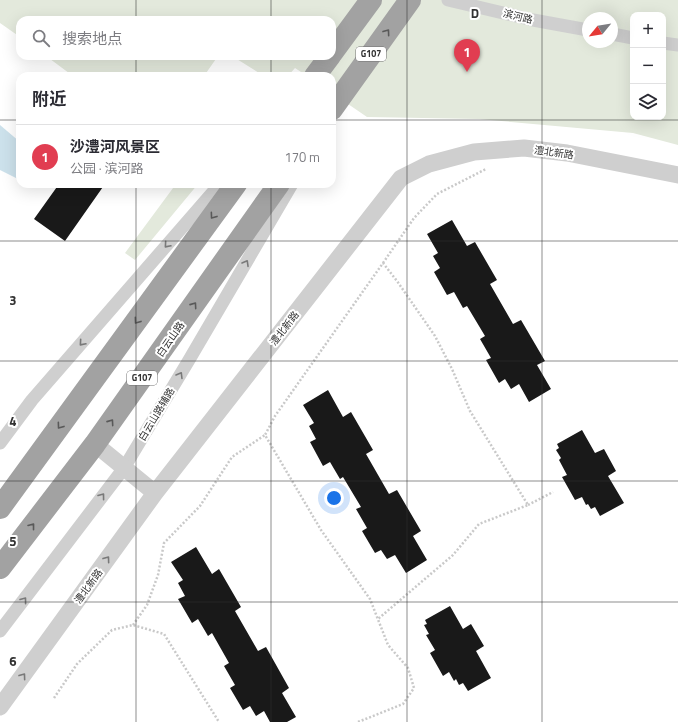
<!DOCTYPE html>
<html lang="zh">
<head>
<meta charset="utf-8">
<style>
  :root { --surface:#fff; --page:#f2f2f3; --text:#2b2b33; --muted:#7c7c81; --line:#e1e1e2; --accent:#e13d51 }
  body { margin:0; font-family:"Titillium Web","Noto Sans SC",sans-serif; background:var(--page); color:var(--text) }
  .controls { position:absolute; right:12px; top:12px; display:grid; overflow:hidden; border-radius:8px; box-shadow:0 4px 16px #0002 }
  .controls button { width:36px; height:36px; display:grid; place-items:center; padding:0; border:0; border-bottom:1px solid var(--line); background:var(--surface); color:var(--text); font:20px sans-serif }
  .compass { position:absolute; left:582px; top:12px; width:36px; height:36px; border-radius:50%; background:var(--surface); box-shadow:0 4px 16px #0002; rotate:240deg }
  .you { position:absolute; left:334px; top:498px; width:14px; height:14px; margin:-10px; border:3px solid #fff; border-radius:50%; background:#1a73e8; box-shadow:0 0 0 6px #1a73e833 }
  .badge { display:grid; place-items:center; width:26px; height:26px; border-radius:50%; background:var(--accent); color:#fff; font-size:13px; font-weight:700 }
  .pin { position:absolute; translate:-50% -33px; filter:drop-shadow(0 1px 2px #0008) }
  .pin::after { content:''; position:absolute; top:21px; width:14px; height:12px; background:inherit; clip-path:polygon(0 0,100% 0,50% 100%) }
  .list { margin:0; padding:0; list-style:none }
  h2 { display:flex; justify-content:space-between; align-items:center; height:52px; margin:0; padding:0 16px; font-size:17px }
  h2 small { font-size:13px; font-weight:400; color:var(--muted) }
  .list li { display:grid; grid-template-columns:26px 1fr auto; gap:12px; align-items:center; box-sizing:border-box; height:64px; padding:0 16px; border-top:1px solid var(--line) }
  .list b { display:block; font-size:15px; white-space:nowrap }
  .list p { margin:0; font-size:13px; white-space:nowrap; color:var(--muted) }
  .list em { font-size:13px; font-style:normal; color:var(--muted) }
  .icon { flex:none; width:22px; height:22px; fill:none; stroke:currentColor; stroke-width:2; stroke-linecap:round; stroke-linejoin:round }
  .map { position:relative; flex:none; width:678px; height:722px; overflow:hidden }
  .search { position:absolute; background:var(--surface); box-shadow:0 4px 16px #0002; left:16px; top:16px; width:320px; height:44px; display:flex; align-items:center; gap:10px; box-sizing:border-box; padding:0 14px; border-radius:12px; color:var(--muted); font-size:15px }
  .panel { position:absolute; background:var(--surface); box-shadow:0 4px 16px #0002; left:16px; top:72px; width:320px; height:116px; border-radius:12px }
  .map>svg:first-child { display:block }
  .green { fill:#e3e9dc; fill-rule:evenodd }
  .water { fill:#cce1eb }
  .building { fill:#191919 }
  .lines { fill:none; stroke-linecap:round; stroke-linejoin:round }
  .path { stroke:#c9c9c9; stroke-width:2.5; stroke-dasharray:2 2; stroke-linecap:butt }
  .minor { stroke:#cfcfcf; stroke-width:13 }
  .tertiary { stroke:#cfcfcf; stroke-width:17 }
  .trunk { stroke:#a2a2a2; stroke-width:22 }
  .oneway { stroke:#595959 }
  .oneway2 { stroke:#797979 }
  .grid { fill:none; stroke:#323232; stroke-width:1; stroke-opacity:0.55 }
  .labels { text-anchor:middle; stroke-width:4; stroke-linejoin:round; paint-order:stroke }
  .shield { fill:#fff; stroke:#707070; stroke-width:1 }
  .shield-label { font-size:9px; font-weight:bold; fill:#323232 }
  .street-label { font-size:10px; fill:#323232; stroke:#fff }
  .grid-label { font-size:13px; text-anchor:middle; font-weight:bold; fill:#323232; stroke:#fff; stroke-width:4; stroke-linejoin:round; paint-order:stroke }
</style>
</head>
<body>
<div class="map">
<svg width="678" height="722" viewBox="0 0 678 722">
  <rect width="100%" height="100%" fill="#fff"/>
  <path class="green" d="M0,0H678V145L633,133L479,119L367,117L332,93V76H307L295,68L288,76H257L259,73L232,56H332V20H20V37L0,23ZM633,15H663V117H633ZM588,18H612V42H588Z
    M46,56H218L204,76H73Z
    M176,184H198L135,260L125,253Z"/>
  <path class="water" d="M0,125L20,142V178L18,179L0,170Z"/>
  <path class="building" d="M59,184H105L65,241L34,219Z
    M452,220L467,246L475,242L497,280L490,284L513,324L521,320L545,361L537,365L551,389L529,402L519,384L511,389L505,379L499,383L486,360L491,358L480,339L485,336L467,306L463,308L454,292L447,295L434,272L440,268L433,256L438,253L427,234Z
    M328,390L343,417L351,412L373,450L366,454L389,494L397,490L421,531L413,536L427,560L406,573L395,555L387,559L381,550L375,553L362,531L367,528L356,509L361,507L343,477L340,479L330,462L323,466L310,442L316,439L309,426L314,423L303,405Z
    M582,430L595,453L604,449L616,471L608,476L624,503L600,516L595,507L591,509L588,504L586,505L582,497L575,500L562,477L567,475L559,460L561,458L556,450L559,448L557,444Z
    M196,547L212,574L219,569L241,607L235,611L258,651L266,647L289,688L282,693L296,717L287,722H270L264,711L256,716L250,706L243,710L230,688L235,685L224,666L229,663L212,633L208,636L198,619L192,623L178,599L185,596L178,583L183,580L171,562Z
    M450,606L463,629L471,624L484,646L476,651L491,678L468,691L463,683L459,685L456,679L454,681L449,672L443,676L430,653L435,650L426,635L429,634L424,625L427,624L425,620Z"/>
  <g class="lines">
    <path class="path" d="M383,263L414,218L437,194L486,169
      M528,505L553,492
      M133,625L147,605L158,575L164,543L200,506L232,457L265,435
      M54,698L77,664L112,630L133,625L164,634L219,722
      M358,722L403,704L414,688L408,668L388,645L370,599L321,530L265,435L275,416L383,263L397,281L435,336L452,369L470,411L528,505L479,524L453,555L378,619"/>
    <path class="minor" d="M448,0L533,20L588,30
      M612,34L633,38
      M663,43L678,45
      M0,443L32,400L220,184
      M0,631L124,468L189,360L292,184"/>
    <path class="tertiary" d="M95,444L155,493
      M0,707L155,493L401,178L429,164L474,152L524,148L567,153L678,175"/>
    <path class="trunk" d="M332,53L371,0
      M315,76L330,56
      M332,109L410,0
      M0,508L236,184
      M0,568L95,444L279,184"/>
  </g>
  <defs><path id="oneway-chevron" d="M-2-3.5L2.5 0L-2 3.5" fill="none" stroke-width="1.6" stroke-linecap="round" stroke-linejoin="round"/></defs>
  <g class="oneway">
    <use href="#oneway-chevron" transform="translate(387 32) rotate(-54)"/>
    <use href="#oneway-chevron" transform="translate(213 216) rotate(126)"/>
    <use href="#oneway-chevron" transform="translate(194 305) rotate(-55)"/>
    <use href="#oneway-chevron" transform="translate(137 321) rotate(126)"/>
    <use href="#oneway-chevron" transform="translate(111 422) rotate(-55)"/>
    <use href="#oneway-chevron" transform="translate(60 426) rotate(126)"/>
    <use href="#oneway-chevron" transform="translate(32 526) rotate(-52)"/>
  </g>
  <g class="oneway2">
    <use href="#oneway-chevron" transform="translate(167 245) rotate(131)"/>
    <use href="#oneway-chevron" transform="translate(246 263) rotate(-60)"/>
    <use href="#oneway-chevron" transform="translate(82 343) rotate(131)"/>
    <use href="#oneway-chevron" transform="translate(180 375) rotate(-59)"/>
    <use href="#oneway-chevron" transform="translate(102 496) rotate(-53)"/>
    <use href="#oneway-chevron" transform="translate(107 559) rotate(-54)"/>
    <use href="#oneway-chevron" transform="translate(24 600) rotate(-53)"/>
    <use href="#oneway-chevron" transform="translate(23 676) rotate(-54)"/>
  </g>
  <path class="grid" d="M136,0V20M271,0V20M407,0V722M542,0V722M136,56V76M271,56V76M0,120H20M332,120H678M136,184V722M271,184V722M0,241H678M0,361H678M0,481H678M0,602H678"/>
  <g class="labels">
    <g class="shield">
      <rect x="356" y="47" width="30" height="14" rx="3"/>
      <rect x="127" y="371" width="30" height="14" rx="3"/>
    </g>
    <g class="shield-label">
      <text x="371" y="57">G107</text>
      <text x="142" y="381">G107</text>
    </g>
    <g class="street-label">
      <text transform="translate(518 16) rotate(14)" y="4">滨河路</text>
      <text transform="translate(554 152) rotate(8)" y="4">澧北新路</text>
      <text transform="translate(284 328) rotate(-52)" y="4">澧北新路</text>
      <text transform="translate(170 339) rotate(-55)" y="4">白云山路</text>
      <text transform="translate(156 414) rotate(-59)" y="4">白云山路辅路</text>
      <text transform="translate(88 586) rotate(-54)" y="4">澧北新路</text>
    </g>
  </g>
  <g class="grid-label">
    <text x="475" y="18">D</text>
    <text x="13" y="305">3</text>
    <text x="13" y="426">4</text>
    <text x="13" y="546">5</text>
    <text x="13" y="666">6</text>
  </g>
</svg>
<div class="controls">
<button>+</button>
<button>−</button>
<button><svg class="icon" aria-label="layers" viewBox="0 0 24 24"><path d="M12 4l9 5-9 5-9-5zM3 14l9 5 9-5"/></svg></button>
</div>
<svg class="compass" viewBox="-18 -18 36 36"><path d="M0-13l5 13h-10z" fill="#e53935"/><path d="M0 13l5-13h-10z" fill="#7c7c81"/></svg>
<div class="you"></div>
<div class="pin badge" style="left:467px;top:72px">1</div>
<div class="search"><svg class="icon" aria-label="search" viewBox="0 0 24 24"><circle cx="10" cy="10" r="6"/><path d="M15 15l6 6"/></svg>搜索地点</div>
<section class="panel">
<h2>附近<small></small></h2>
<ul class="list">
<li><span class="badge">1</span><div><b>沙澧河风景区</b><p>公园 · 滨河路</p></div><em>170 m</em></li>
</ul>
</section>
</div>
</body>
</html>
